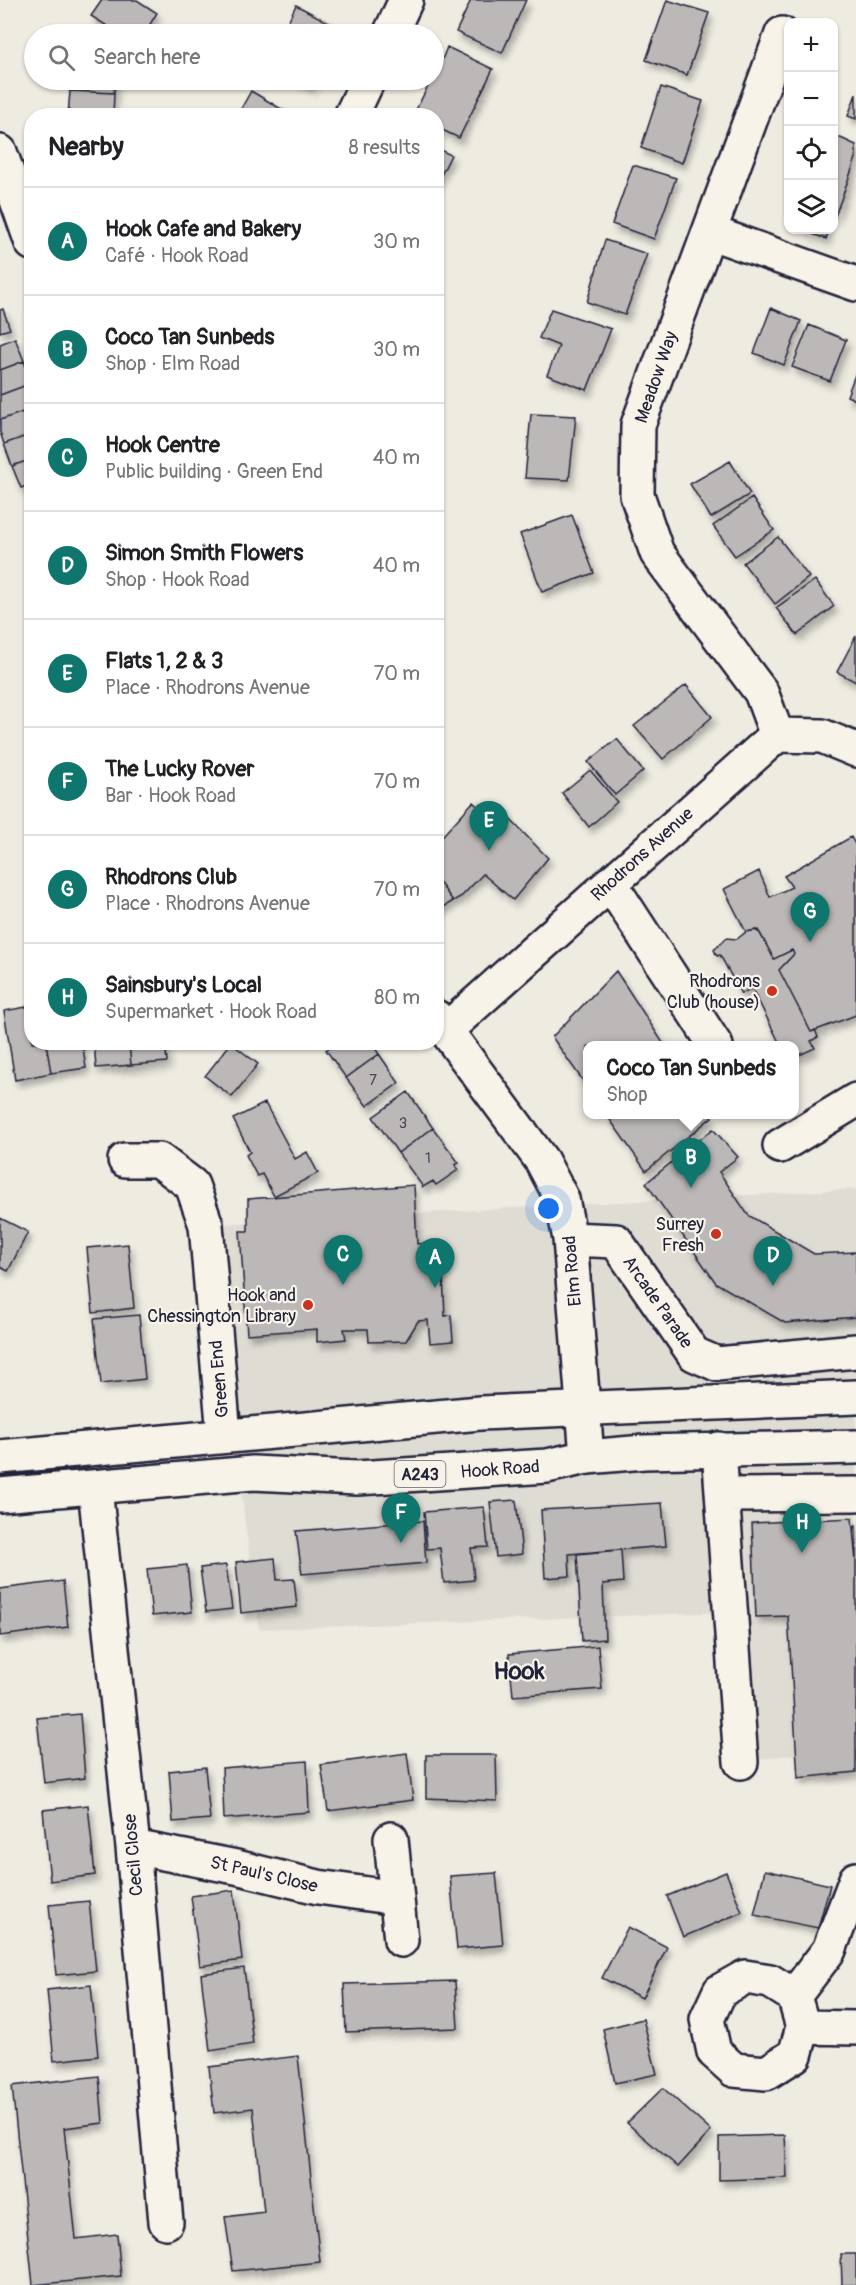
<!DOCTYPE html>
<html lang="en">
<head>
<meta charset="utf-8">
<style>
  :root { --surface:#fff; --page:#f6f6f6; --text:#202124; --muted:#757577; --line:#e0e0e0; --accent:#0f766e }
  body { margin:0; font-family:Pangolin,sans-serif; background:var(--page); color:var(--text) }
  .controls { position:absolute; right:18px; top:18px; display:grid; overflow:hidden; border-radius:12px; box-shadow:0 2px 4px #0004 }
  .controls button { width:54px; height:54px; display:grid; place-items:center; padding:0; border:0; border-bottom:2px solid var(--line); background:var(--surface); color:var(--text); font:30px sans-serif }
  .you { position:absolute; left:549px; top:1209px; width:21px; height:21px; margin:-15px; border:4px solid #fff; border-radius:50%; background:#1a73e8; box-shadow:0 0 0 9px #1a73e833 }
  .badge { display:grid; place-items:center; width:39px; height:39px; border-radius:50%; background:var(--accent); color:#fff; font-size:20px; font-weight:700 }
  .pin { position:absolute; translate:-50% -50px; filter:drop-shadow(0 2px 3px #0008) }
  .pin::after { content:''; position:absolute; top:32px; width:21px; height:18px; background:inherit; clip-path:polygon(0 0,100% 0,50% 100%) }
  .popup { position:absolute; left:583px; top:1041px; width:216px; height:78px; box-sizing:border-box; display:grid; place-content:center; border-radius:12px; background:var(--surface); filter:drop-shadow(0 2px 4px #0005); font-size:20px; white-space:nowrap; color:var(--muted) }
  .popup b { font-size:22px; color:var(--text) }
  .popup::after { content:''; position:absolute; left:50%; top:100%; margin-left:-12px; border:12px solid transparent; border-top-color:var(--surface) }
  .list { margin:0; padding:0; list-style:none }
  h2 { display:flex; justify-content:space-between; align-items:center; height:78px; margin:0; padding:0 24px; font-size:26px }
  h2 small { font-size:20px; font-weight:400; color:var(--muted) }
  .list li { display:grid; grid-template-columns:39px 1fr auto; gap:18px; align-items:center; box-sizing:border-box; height:108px; padding:0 24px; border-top:2px solid var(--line) }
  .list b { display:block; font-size:22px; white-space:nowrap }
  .list p { margin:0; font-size:20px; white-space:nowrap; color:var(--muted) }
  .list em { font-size:20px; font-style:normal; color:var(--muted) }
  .icon { flex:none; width:33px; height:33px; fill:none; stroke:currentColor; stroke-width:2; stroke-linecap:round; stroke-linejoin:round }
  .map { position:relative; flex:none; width:856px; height:2285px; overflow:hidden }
  .search { position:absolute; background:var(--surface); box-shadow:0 2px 4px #0004; left:24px; top:24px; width:420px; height:66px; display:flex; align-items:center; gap:15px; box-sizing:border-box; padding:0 21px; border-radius:33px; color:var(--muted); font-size:22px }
  .panel { position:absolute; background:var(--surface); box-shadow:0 2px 4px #0004; left:24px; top:108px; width:420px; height:942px; border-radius:24px }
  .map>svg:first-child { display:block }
  .built { fill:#dfdcd4 }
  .building { fill:#bbb8b7; stroke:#22223b; stroke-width:1.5; filter:url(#shadow) }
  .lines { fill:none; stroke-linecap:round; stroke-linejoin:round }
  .minor-casing { stroke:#22223b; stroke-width:38 }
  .highway-casing { stroke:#22223b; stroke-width:38 }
  .minor { stroke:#f7f3e8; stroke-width:33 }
  .highway { stroke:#f7f3e8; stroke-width:33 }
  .poi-dot { fill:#c8321e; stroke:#f7f3e8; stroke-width:2 }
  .labels { text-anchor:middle; stroke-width:4.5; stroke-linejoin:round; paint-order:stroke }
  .number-label { font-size:15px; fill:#48485a }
  .shield { fill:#f7f3e8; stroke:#62616f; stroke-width:1.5 }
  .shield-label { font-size:16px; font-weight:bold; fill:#22223b }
  .street-label { font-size:18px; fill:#22223b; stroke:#f7f3e8 }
  .poi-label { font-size:18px; fill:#22223b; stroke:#f7f3e8; text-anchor:end }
  .district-label { font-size:24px; font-weight:bold; fill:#22223b; stroke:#f7f3e8 }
</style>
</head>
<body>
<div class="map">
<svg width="856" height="2285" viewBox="0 0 856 2285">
  <defs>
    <filter id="shadow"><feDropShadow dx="3.5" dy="6" stdDeviation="3" flood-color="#0004"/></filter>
  </defs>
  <rect width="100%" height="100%" fill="#eeebe1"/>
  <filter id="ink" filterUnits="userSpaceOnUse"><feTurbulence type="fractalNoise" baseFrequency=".0167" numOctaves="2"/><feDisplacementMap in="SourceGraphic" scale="12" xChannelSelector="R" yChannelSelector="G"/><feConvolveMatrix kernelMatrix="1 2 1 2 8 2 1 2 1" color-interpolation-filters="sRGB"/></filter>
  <g filter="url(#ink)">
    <path class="built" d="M856,1189V1745L741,1762L731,1612L259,1629L206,1225Z"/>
    <path class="building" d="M102,0H137L157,13L144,34H120L91,16Z
      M471,0H526L502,53L456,32Z
      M667,0L709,13L687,75L646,60Z
      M296,5L339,28L336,34H282Z
      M447,47L493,69L459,138L436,127V116H413L431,80H434Z
      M70,80H115L114,93L70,91Z
      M295,80H314L311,87Z
      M661,87L703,101L682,163L641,148Z
      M70,91L114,93L113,116H68Z
      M251,91L293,116H237Z
      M856,94V119L848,116Z
      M834,135L856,145V158L834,219Z
      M436,148L451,155L436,185Z
      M633,165L676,178L654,239L612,224Z
      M802,230H829L826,239Z
      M605,240L647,254L625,315L587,302Z
      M771,308L801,321L784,365L754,353Z
      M3,309L10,329L0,332V310Z
      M551,309L611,329L587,390L547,375L559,346L539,338Z
      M809,325L846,340L830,381L792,367Z
      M15,338L24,361L0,370V344Z
      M24,361L32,383L0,395V370Z
      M856,372V400L847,396Z
      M32,383V409L0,420V395Z
      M32,409V434L4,444L0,432V420Z
      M531,414L576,416L569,480L525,478Z
      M32,434V459L12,466L4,444Z
      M32,459V484L21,488L12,466Z
      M730,461L750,494L711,518L690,484Z
      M752,498L774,530L735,556L713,526Z
      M572,515L594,573L542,592L520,534Z
      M778,537L809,577L775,604L743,563Z
      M815,580L834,606L797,635L776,608Z
      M856,636V682L837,672Z
      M686,685L712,717L663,759L634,726Z
      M617,739L643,771L615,795L588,762Z
      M590,770L617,802L589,827L562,793Z
      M473,802L500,826L508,817L548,858L513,900L483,874L462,896L453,901L436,878V843Z
      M851,837L856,846V1015L811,1032L779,970L794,954L792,950L774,959L758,930L746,932L724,889L759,871L770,897L792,887L784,876Z
      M436,878L453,901L436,912Z
      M755,930L760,933L774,959L792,950L794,954L779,970L811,1032L815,1030L818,1037L811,1041L815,1048L795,1057V1046H781L752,988L741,994L720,955L717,956L714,950L726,938L737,939L746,932Z
      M616,971L665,1046H588V1088L552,1037Z
      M32,1006V1042H46L51,1073L15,1080L4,1011Z
      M46,1042H82L86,1068L51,1073Z
      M94,1042H129L131,1065L96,1068Z
      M129,1042H165L167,1062L131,1065Z
      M337,1042H371L379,1054L346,1078L326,1050Z
      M231,1043L258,1064L232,1097L205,1076Z
      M379,1054L399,1083L367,1106L346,1078Z
      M408,1092L433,1128L398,1153L373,1117Z
      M265,1103L295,1159L307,1152L318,1173L274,1196L262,1174L257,1176L246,1155L250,1152L233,1119Z
      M606,1114H710L712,1117L646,1171Z
      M433,1128L459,1163L455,1165L458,1170L436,1185L433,1181L423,1187L398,1153Z
      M713,1129L738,1157L719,1172L748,1215L814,1254L856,1252V1317L785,1323L716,1283L646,1183Z
      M414,1185L417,1244L427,1243V1256L442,1255L445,1316L451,1315L453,1341L430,1343L428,1320L418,1321L406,1341L369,1342L368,1329H344L346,1339L317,1342V1329L247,1334L240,1231H248V1199Z
      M0,1218L28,1232L8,1271L0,1267Z
      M128,1244L134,1308L93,1313L87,1248Z
      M139,1315L145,1379L101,1384L94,1319Z
      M516,1500L522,1554L496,1557L490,1502Z
      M662,1503L666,1546L569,1554L570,1576L545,1578L541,1510Z
      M484,1507L488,1547L471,1548L474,1580L444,1583L440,1548L427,1549L424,1512Z
      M852,1518L856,1562V1772L798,1778L788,1616L756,1617L752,1523Z
      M423,1521L426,1563L302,1574L296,1531Z
      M856,1526V1562L853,1527Z
      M621,1550L623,1582L603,1584L605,1639L582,1641L577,1554Z
      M275,1558L277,1580L294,1579L297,1607L241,1613L236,1562Z
      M187,1565L192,1612L152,1616L147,1569Z
      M226,1565L232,1609L206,1612L200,1568Z
      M63,1581L68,1627L0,1636V1589Z
      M598,1646L602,1689L513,1696L509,1654Z
      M80,1714L85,1778L44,1783L37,1718Z
      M407,1753L413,1800L328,1811L321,1765Z
      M426,1755H496L497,1801L426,1798Z
      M307,1761L309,1812L224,1819L222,1768Z
      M205,1767L210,1819L173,1822L169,1771Z
      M88,1805L95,1875L50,1881L43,1810Z
      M765,1870L830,1885L818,1928L754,1915Z
      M726,1872L742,1912L683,1937L667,1896Z
      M496,1873L503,1945L457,1949L450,1876Z
      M234,1890L242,1960L200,1966L191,1896Z
      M89,1901L96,1971L56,1975L49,1905Z
      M628,1927L667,1947L642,1998L602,1978Z
      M244,1968L253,2044L210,2051L201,1974Z
      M455,1981L458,2028L346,2032L344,1984Z
      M91,1985L98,2056L54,2061L47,1990Z
      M643,2019L657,2074L615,2083L603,2029Z
      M298,2056L320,2262L233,2271L225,2217L264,2212L253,2108L214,2113L209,2067Z
      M99,2076L103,2123L64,2128L76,2239L117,2234L121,2276L33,2285L12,2086Z
      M663,2088L711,2131L678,2167L627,2123Z
      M785,2135L787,2178L719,2180V2137Z
      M841,2254H856V2285H842Z"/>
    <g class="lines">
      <defs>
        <path id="minor" d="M390,34L406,0
          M351,116L368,80
          M0,152L32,243
          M709,232L856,284
          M777,735L761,692L657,553L637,495L638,425L782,34
          M610,883L716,1046
          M436,1017L542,1161L562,1199L570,1239L587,1457
          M446,1030L777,735L822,736L856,750
          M780,1146L856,1100
          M125,1160H159L192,1185L206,1225L224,1435
          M570,1239L616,1241L694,1354L717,1364L856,1351
          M719,1449L741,1762
          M95,1488L133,1847L166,2222
          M724,1495L856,1494
          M391,1839L401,1940
          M133,1847L236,1867L318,1887L397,1898
          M745,1977L770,1981L794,1996L803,2027L795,2055L766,2073L734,2070L714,2052L707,2019L720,1991Z
          M794,1996L829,1950L856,1879
          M803,2027L856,2028"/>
        <path id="highway" d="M0,1457L480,1413L856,1397
          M0,1495L253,1473L357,1478L547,1466L587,1457L644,1452L856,1447"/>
      </defs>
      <use href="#minor" class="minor-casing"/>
      <use href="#highway" class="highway-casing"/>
      <use href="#minor" class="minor"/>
      <use href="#highway" class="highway"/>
    </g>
  </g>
  <g class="poi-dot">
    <circle cx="772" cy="991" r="6"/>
    <circle cx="716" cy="1234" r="6"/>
    <circle cx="308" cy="1305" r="6"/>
  </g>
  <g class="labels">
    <g class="number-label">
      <text x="373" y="1085">7</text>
      <text x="403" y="1128">3</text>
      <text x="428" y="1163">1</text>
    </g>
    <rect class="shield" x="394.5" y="1461" width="51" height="26" rx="4.5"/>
    <g class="shield-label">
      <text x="420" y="1480">A243</text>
    </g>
    <g class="street-label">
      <text transform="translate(656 377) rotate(-71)" y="6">Meadow Way</text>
      <text transform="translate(642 854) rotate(-42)" y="6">Rhodrons Avenue</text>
      <text transform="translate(572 1271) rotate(-95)" y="6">Elm Road</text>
      <text transform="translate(658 1302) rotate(55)" y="6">Arcade Parade</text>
      <text transform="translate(219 1379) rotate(-95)" y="6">Green End</text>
      <text transform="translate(500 1469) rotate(-4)" y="6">Hook Road</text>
      <text transform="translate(133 1855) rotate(-95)" y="6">Cecil Close</text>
      <text transform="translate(264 1874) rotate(13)" y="6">St Paul's Close</text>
    </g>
    <g class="poi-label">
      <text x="760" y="987">Rhodrons<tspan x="760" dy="21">Club (house)</tspan></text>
      <text x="704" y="1230">Surrey<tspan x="704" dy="21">Fresh</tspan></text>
      <text x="296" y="1301">Hook and<tspan x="296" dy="21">Chessington Library</tspan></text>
    </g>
    <g class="district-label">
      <text x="519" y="1679">Hook</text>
    </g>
  </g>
</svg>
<div class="controls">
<button>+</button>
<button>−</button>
<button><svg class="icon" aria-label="locate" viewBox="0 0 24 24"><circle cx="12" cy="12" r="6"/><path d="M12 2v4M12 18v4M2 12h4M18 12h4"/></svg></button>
<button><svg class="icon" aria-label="layers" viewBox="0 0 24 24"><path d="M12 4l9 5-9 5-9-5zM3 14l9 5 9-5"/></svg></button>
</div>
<div class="you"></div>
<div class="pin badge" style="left:435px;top:1288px">A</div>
<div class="pin badge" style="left:691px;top:1188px">B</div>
<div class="popup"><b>Coco Tan Sunbeds</b>Shop</div>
<div class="pin badge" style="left:343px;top:1285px">C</div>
<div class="pin badge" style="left:773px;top:1286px">D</div>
<div class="pin badge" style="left:489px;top:851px">E</div>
<div class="pin badge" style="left:401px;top:1543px">F</div>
<div class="pin badge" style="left:810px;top:942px">G</div>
<div class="pin badge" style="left:802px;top:1553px">H</div>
<div class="search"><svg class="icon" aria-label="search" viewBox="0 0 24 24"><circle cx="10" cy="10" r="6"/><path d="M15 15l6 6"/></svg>Search here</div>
<section class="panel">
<h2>Nearby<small>8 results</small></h2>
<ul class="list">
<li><span class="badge">A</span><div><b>Hook Cafe and Bakery</b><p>Café · Hook Road</p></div><em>30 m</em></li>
<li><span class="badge">B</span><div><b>Coco Tan Sunbeds</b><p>Shop · Elm Road</p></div><em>30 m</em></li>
<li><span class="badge">C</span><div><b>Hook Centre</b><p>Public building · Green End</p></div><em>40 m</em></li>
<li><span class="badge">D</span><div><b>Simon Smith Flowers</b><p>Shop · Hook Road</p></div><em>40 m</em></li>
<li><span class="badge">E</span><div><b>Flats 1, 2 &amp; 3</b><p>Place · Rhodrons Avenue</p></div><em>70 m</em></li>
<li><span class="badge">F</span><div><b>The Lucky Rover</b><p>Bar · Hook Road</p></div><em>70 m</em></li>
<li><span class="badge">G</span><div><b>Rhodrons Club</b><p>Place · Rhodrons Avenue</p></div><em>70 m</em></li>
<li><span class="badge">H</span><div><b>Sainsbury's Local</b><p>Supermarket · Hook Road</p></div><em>80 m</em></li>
</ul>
</section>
</div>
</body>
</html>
